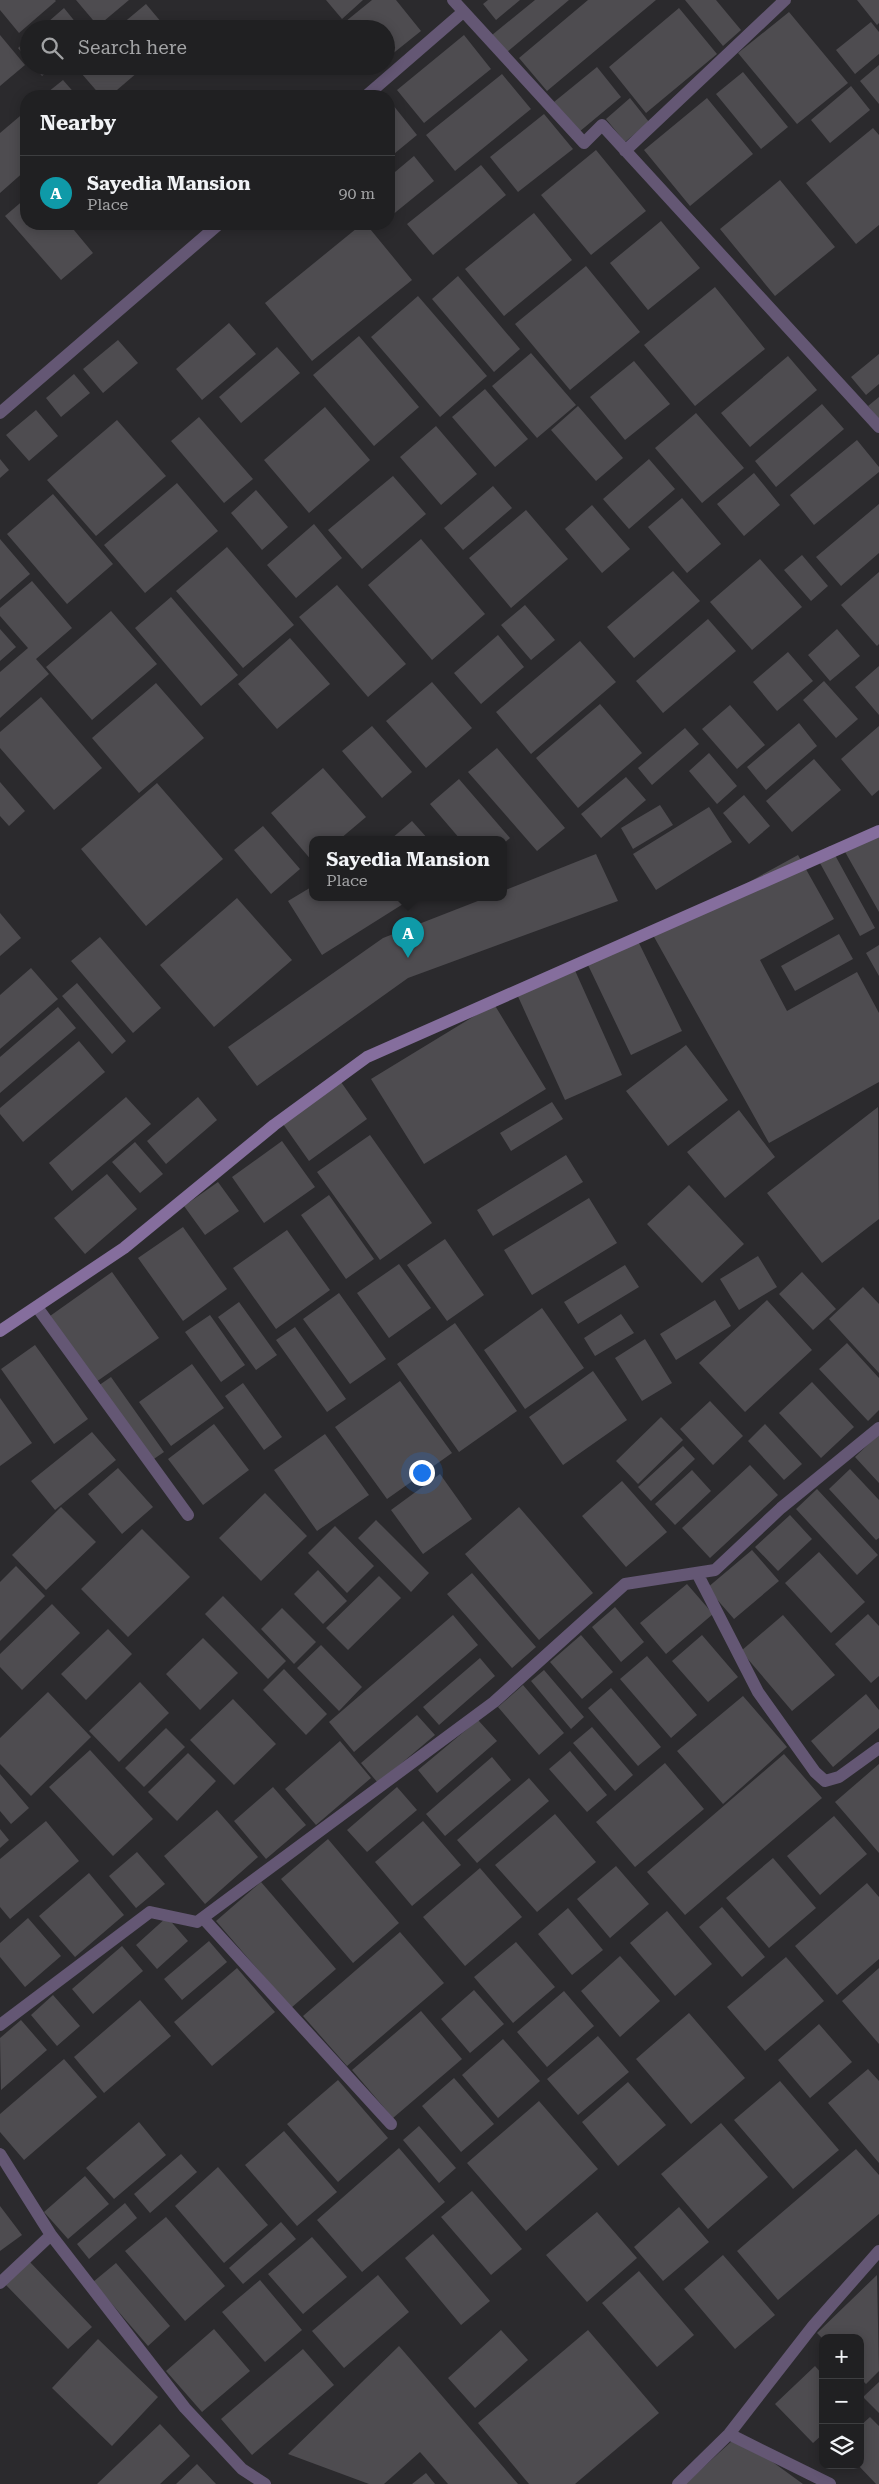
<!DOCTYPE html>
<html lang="en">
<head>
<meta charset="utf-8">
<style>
  :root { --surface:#202022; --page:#28282a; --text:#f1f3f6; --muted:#a2a3a5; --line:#3d3e40; --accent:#b45309 }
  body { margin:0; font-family:"Roboto Serif",serif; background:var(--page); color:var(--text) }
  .controls { position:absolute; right:15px; bottom:15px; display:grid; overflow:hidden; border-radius:10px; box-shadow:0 2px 12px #0003 }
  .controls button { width:45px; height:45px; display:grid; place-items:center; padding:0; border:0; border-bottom:1px solid var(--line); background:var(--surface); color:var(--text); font:25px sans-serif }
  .you { position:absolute; left:421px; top:1472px; width:18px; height:18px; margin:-12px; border:4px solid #fff; border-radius:50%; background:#1a73e8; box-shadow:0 0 0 8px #1a73e833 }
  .badge { display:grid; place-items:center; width:32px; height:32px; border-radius:50%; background:var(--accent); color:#fff; font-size:16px; font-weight:700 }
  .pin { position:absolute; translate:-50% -41px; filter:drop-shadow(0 1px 2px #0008) }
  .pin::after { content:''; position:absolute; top:26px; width:18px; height:15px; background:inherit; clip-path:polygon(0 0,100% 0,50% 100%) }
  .popup { position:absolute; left:309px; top:836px; width:198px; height:65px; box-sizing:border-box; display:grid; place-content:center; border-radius:10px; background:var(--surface); filter:drop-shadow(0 1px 4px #0005); font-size:16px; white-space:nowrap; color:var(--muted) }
  .popup b { font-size:19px; color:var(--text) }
  .popup::after { content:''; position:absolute; left:50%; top:100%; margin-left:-10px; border:10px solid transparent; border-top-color:var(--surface) }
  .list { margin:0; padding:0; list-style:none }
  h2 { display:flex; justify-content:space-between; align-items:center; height:65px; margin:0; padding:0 20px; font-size:21px }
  h2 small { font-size:16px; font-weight:400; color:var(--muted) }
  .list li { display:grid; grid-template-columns:32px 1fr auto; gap:15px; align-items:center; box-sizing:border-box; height:75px; padding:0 20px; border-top:1px solid var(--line) }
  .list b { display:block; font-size:19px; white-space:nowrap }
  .list p { margin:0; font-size:16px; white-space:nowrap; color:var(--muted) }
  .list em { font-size:16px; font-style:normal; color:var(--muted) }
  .icon { flex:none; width:28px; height:28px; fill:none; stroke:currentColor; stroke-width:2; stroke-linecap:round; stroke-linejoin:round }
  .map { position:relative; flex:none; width:879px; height:2484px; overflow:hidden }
  .search { position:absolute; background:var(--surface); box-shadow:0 2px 12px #0003; left:20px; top:20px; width:375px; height:55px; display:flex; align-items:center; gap:12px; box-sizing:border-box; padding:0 18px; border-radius:28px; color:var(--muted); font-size:19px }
  .panel { position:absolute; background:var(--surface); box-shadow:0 2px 12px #0003; left:20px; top:90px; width:375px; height:140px; border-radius:20px }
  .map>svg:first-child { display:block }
  .building { fill:#4e4c50 }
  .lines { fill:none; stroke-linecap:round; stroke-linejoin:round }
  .street { stroke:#645774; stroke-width:12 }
  .secondary { stroke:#856e9d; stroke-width:12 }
</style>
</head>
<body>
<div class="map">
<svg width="879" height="2484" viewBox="0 0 879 2484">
  <rect width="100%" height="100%" fill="#2b2a2d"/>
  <path class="building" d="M0,0H55L56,1L19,33L0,10Z
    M76,0H129L98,26Z
    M326,0H363L342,19Z
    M372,0H396L421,31L386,59V29H342L340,26Z
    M488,0H520L496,20L483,4Z
    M535,0H569L507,52L492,35Z
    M588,0H656L547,91L519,58Z
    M685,0H716L741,30L723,46Z
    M857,0H879V23L877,25Z
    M146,4L167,29H116Z
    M64,8L81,29H40Z
    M679,8L717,54L646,113L609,67Z
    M789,12L848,83L797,124L738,53Z
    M871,22L879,32V54L855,74L836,50Z
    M0,35L25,65L0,86Z
    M464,35L491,69L424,123L397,90Z
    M29,39V61L18,48Z
    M879,65V104L860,81Z
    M34,66H54L42,76Z
    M75,66H145L110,96H101Z
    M597,67L621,97L579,132L554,102Z
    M743,72L788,127L761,149L716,94Z
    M502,74L531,109L455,171L426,135Z
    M63,80L77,96H43Z
    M851,86L870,110L830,143L811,120Z
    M630,98L649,122L625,142L606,119Z
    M707,98L753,154L690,206L644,150Z
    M389,100L417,135L389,158Z
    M26,111V170L0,193V133Z
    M544,114L573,149L518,192L490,157Z
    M873,128L879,135V225L856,244L806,183Z
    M596,150L646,211L591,255L541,195Z
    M414,156L434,181L391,216L389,213V177Z
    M481,165L506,195L433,255L407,224Z
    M780,180L835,247L775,296L720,229Z
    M26,198V224H69L93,253L61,280L5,216Z
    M534,213L572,260L504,316L465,269Z
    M661,221L700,268L648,310L610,263Z
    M362,224H366L412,280L312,361L265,303Z
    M586,266L640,332L570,390L515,324Z
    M458,276L520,349L494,372L432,299Z
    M715,287L765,349L695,406L644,345Z
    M418,296L487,376L440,417L371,337Z
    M229,323L256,354L202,400L176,369Z
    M359,336L419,407L374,446L313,375Z
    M118,340L138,363L103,393L83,369Z
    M277,347L300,373L241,423L219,397Z
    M531,353L576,405L537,438L492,386Z
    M879,354V384L866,395L851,377Z
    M788,356L817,390L750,447L721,413Z
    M634,361L670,404L625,440L590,397Z
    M74,374L90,393L61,417L46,398Z
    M485,389L528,439L495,467L452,417Z
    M879,397V419L868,406Z
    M822,404L844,429L776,487L755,461Z
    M578,406L623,458L596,481L551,430Z
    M325,407L370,460L309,513L264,460Z
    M36,410L58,436L29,461L6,435Z
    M696,413L744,468L702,503L655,448Z
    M199,417L253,479L224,503L171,441Z
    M117,420L166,476L96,536L47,480Z
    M436,426L477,474L441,505L400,457Z
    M857,440L879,467V472L814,525L790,495Z
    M0,459L9,470L0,478Z
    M649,459L675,489L629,529L603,499Z
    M754,473L780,505L744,536L717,504Z
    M393,476L426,514L362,569L328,530Z
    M177,483L218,531L145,593L104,545Z
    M493,486L512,508L463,550L444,528Z
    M256,490L288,527L262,550L231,513Z
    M53,494L113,564L67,604L7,534Z
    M682,498L721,544L687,573L648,527Z
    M879,504V553L841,586L816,557Z
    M592,505L630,549L602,573L565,529Z
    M526,510L568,559L511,608L469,558Z
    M314,524L342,558L296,598L267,565Z
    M0,539L30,574L0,600Z
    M421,539L485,614L432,660L368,585Z
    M227,547L294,625L243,668L176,591Z
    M802,555L828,586L811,601L784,570Z
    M760,559L802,607L752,650L710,602Z
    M673,571L700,601L634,658L607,627Z
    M879,572V644L877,646L841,605Z
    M32,581L72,628L36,659L49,674L0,718V672L28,648L0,616V608Z
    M337,585L406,664L368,697L299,617Z
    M171,597L238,675L201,706L135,628Z
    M525,605L555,640L531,660L501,625Z
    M111,611L157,664L92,720L46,667Z
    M708,619L736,651L663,713L636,681Z
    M0,629L16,647L0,661Z
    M837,629L860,656L830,681L808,655Z
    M498,635L524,667L481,704L454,673Z
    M290,638L330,684L277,729L238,684Z
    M580,641L616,682L531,754L496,712Z
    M788,652L813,681L777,711L753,682Z
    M879,666V715L855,687Z
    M824,681L858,719L836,738L803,700Z
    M432,682L472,728L426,768L386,721Z
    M156,683L204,738L139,793L92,738Z
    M41,697L102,768L54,810L0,748V732Z
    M600,704L642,753L578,808L536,758Z
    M730,705L765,745L737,769L702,729Z
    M799,723L817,746L766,790L747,767Z
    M372,726L412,772L382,798L342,751Z
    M879,726V790L872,796L841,759Z
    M685,728L699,744L652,785L638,768Z
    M497,748L565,828L537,851L468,772Z
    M709,753L737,786L717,804L689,771Z
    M814,759L841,790L792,832L766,801Z
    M323,768L366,817L340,839H313V862L271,813Z
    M626,777L646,800L601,838L581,814Z
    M459,779L510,838L503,844V839H460L430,804Z
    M0,782L25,811L9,826L0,816Z
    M157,783L223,859L146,926L81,849Z
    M744,795L770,826L749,844L723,813Z
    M660,805L673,825L633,849L621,828Z
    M709,807L732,842L656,890L633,854Z
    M412,821L428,839H391Z
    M263,826L300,869L271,894L234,850Z
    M879,831V912L844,850Z
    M830,846L875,928L860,936L815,854Z
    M596,854L618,901L408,978L257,1086L228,1047L383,938L488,897H503V891Z
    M798,855L834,919L760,960L787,1011L857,972L879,1013V1082L769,1143L653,935Z
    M313,886V897H410L411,899L322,955L288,901Z
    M237,898L292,960L214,1027L160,965Z
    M0,913L21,938L0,956Z
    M839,934L853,959L795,991L781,966Z
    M100,937L161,1008L133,1033L71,961Z
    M638,941L682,1031L631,1055L588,965Z
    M879,945V976L866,953Z
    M573,966L622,1075L565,1100L516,992Z
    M31,968L58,999L0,1049V995Z
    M77,983L126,1041L112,1054L62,996Z
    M494,1004L546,1089L424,1164L371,1079Z
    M58,1007L76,1028L0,1093V1057Z
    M79,1041L105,1072L23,1142L0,1114V1108Z
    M686,1045L728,1100L668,1146L626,1091Z
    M341,1082L367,1119L309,1161L283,1124Z
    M126,1097L151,1124L72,1191L49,1163Z
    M198,1097L217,1120L166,1164L147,1141Z
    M552,1102L563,1119L511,1151L500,1133Z
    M878,1107L879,1219L822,1263L767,1193Z
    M739,1110L775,1157L725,1198L687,1152Z
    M370,1135L432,1223L380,1260L317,1172Z
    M282,1141L315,1187L264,1223L232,1177Z
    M135,1142L163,1174L140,1193L112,1162Z
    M566,1155L583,1182L493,1236L477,1210Z
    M107,1174L137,1209L85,1254L54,1218Z
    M218,1182L239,1211L205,1235L184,1206Z
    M689,1185L744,1244L702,1283L647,1224Z
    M329,1195L374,1259L346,1279L301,1215Z
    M589,1198L617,1243L532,1295L504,1250Z
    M183,1227L227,1289L183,1321L138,1258Z
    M287,1230L330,1290L276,1329L233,1268Z
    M445,1239L484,1295L447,1321L407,1265Z
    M758,1256L777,1287L739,1310L720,1279Z
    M399,1264L431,1308L389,1338L357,1293Z
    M625,1265L639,1287L578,1324L564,1302Z
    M112,1272L159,1338L96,1382L50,1316Z
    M802,1272L836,1309L813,1330L779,1294Z
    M863,1287L879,1304V1373L829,1319Z
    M339,1293L386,1359L350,1384L303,1319Z
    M715,1300L731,1326L676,1360L660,1334Z
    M767,1300L812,1350L745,1412L699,1363Z
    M239,1302L277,1355L256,1370L218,1317Z
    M542,1308L584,1368L525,1409L484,1350Z
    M621,1314L634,1333L595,1356L584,1338Z
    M210,1315L245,1365L221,1382L185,1332Z
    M455,1323L517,1411L459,1452L397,1364Z
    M295,1327L346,1399L327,1412L276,1340Z
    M645,1339L672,1383L642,1401L615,1358Z
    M847,1343L879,1378V1410L868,1421L819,1369Z
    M35,1345L88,1419L54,1444L1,1369Z
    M192,1364L224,1408L171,1446L139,1402Z
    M593,1371L627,1420L563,1465L529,1417Z
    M111,1377L164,1452L148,1463L95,1388Z
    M400,1381L452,1453L387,1499L335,1427Z
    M812,1382L854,1427L821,1458L779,1413Z
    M243,1383L282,1437L264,1450L225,1396Z
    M0,1398L32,1443L0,1466Z
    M710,1401L743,1436L713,1465L680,1429Z
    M661,1417L683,1440L638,1484L616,1461Z
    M214,1424L249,1470L203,1505L168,1459Z
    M765,1424L802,1464L784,1480L748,1441Z
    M92,1432L116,1460L55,1510L31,1481Z
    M325,1434L369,1495L317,1531L274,1470Z
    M879,1434V1483L855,1457Z
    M683,1446L695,1459L651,1501L638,1487Z
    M750,1465L778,1495L710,1558L682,1528Z
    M118,1468L153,1507L122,1534L88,1494Z
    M850,1469L879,1500V1538L876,1540L829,1489Z
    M692,1470L711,1491L675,1525L655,1504Z
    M440,1474L472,1519L423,1554L391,1510Z
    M622,1481L667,1532L626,1567L582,1516Z
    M817,1489L878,1555L857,1575L796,1509Z
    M265,1493L307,1536L261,1581L219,1538Z
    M61,1507L96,1542L46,1590L12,1555Z
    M519,1507L593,1593L539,1640L465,1554Z
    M790,1515L812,1539L778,1571L755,1547Z
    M376,1520L429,1573L411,1592L358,1538Z
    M335,1526L374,1566L347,1593L308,1553Z
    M142,1529L190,1577L128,1637L81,1589Z
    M752,1550L779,1581L734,1619L707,1588Z
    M819,1552L865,1602L831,1633L785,1583Z
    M16,1566L45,1596L0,1641V1582Z
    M318,1570L347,1601L323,1624L294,1594Z
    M472,1573L536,1647L512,1668L447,1594Z
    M379,1576L401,1598L348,1650L326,1628Z
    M687,1584L713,1614L666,1654L640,1623Z
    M223,1596L286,1661L268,1679L205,1614Z
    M52,1604L80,1633L22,1690L0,1667V1654Z
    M615,1607L644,1642L621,1662L592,1627Z
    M282,1608L316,1642L294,1664L261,1629Z
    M868,1614L879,1626V1676L871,1683L835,1644Z
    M453,1615L478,1645L354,1752L329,1722Z
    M783,1615L835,1675L792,1711L741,1651Z
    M108,1629L132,1654L86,1700L61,1674Z
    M581,1635L613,1672L582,1699L550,1662Z
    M702,1635L738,1677L708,1702L672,1661Z
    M203,1638L238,1673L200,1710L166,1674Z
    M321,1645L362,1687L339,1711L297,1668Z
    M647,1656L697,1715L671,1738L620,1679Z
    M480,1658L495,1676L439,1725L423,1707Z
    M284,1669L327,1714L306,1735L263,1690Z
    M544,1670L584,1717L571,1729L531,1681Z
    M140,1682L169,1713L119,1762L89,1731Z
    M523,1685L564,1733L539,1755L498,1707Z
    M611,1688L661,1747L638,1766L588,1708Z
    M48,1692L91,1737L31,1796L0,1764V1738Z
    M866,1694L879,1710V1728L833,1767L811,1741Z
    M743,1696L787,1747L723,1804L677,1751Z
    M233,1699L276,1744L234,1785L190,1740Z
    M417,1715L435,1735L378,1783L361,1763Z
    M478,1720L497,1741L437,1793L418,1770Z
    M592,1727L633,1775L615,1791L573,1743Z
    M166,1728L185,1747L144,1787L125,1768Z
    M340,1741L371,1778L316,1825L285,1789Z
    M90,1750L153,1819L113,1856L49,1787Z
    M570,1751L607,1795L587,1812L549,1769Z
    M188,1753L216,1781L177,1821L148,1792Z
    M784,1754L822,1798L685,1915L647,1872Z
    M492,1757L511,1780L445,1836L426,1814Z
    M665,1763L704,1809L635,1867L596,1822Z
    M879,1764V1853L835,1802Z
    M0,1774L29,1808L11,1824L0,1811Z
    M529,1778L549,1801L477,1863L457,1840Z
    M273,1787L306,1825L266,1859L234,1821Z
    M397,1787L417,1810L367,1852L347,1830Z
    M217,1810L258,1857L205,1904L164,1856Z
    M555,1814L596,1862L537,1912L495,1865Z
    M834,1816L867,1854L820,1895L787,1856Z
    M46,1821L79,1861L10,1919L0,1907V1859Z
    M423,1821L461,1865L412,1906L375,1862Z
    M0,1829L9,1840L0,1848Z
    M328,1839L399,1923L353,1963L281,1879Z
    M137,1852L165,1884L136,1908L109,1876Z
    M773,1858L816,1908L769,1948L726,1898Z
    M616,1866L649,1904L610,1938L577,1899Z
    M480,1868L522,1917L465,1966L423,1917Z
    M89,1873L124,1915L75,1957L39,1916Z
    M261,1882L336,1969L291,2008L216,1921Z
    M867,1883L879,1897V1959L837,1995L795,1946Z
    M722,1907L765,1957L742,1977L699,1927Z
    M568,1908L603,1950L572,1975L538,1934Z
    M667,1911L712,1964L675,1996L630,1943Z
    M167,1917L188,1941L157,1969L136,1945Z
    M28,1918L61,1956L25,1987L0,1957V1943Z
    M400,1932L444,1983L347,2066L303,2016Z
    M209,1941L227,1962L182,2000L164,1979Z
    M516,1942L555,1987L513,2023L474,1977Z
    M122,1946L143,1971L93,2014L72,1989Z
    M620,1956L660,2001L620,2037L581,1991Z
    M786,1957L824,2001L765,2051L727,2007Z
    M237,1968L275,2012L212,2066L174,2022Z
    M879,1968V2044L842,2001Z
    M474,1990L504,2024L470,2053L441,2019Z
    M564,1991L594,2026L547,2067L517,2032Z
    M53,1995L80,2026L57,2046L31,2015Z
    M140,2000L171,2036L104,2093L74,2057Z
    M421,2011L462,2059L393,2118L352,2070Z
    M689,2013L745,2078L691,2124L636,2059Z
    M21,2020L47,2050L1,2090L0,2038Z
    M819,2024L852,2062L810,2098L778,2060Z
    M598,2036L629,2072L578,2115L547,2079Z
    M503,2039L540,2081L498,2118L462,2075Z
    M64,2059L97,2097L24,2160L0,2132V2114Z
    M868,2069L879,2081V2163L828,2103Z
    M454,2078L494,2124L461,2152L422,2106Z
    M338,2080L388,2138L338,2182L287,2124Z
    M780,2081L839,2150L793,2189L734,2120Z
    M628,2082L666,2125L618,2166L582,2122Z
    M539,2101L598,2169L526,2231L467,2163Z
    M139,2122L166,2155L114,2199L86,2168Z
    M721,2123L768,2177L708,2229L661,2174Z
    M419,2126L456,2168L439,2183L403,2140Z
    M284,2131L337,2192L297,2226L245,2165Z
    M399,2148L445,2202L362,2272L317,2220Z
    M856,2149L879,2175V2214L778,2300L737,2251Z
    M181,2154L197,2172L150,2213L134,2194Z
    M218,2167L268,2225L224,2263L175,2206Z
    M85,2176L109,2204L68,2239L44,2212Z
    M472,2191L522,2249L491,2275L441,2217Z
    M125,2203L137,2218L89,2259L77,2244Z
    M0,2206L22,2235L0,2251Z
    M679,2207L709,2242L663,2281L634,2247Z
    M597,2212L637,2258L587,2302L546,2255Z
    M166,2217L225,2286L185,2321L125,2251Z
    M281,2222L296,2239L243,2284L229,2268Z
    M433,2234L490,2301L461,2325L405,2258Z
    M312,2237L347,2277L303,2314L268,2274Z
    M723,2255L775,2315L735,2349L684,2289Z
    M29,2261L92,2327L68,2349L5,2284Z
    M116,2263L170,2326L148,2346L93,2282Z
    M639,2271L694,2335L657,2367L602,2303Z
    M378,2275L409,2312L344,2368L312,2331Z
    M877,2275L879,2371L866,2384L860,2378V2338H822L817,2333Z
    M260,2280L302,2330L265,2362L222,2312Z
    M214,2329L250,2371L202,2412L166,2371Z
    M501,2330L528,2360L475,2408L448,2378Z
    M588,2330L659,2413L575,2484H529L478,2423Z
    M98,2339L158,2397L112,2446L52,2388Z
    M399,2346L518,2484H448L420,2452L384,2484H369L288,2454Z
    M303,2349L334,2385L252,2455L221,2419Z
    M815,2366L823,2375V2434L813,2443L775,2404Z
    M879,2382V2413L863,2397Z
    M870,2417L879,2426V2484H876L858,2465H860V2426Z
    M160,2424L190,2456L160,2484H97Z
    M733,2440L759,2452L803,2484H685Z
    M197,2464L216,2484H176Z
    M426,2473L435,2484H412Z"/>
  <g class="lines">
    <path class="street" d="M453,0L584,143L602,125L879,427
      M366,96L463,12
      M625,151L785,0
      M0,413L219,224
      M37,1307L188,1515
      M697,1573L758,1692L815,1772L825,1781L839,1777L879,1748
      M203,1918L391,2124
      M0,2025L150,1912L197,1922L494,1702L625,1584L715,1570L781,1508L879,1428
      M0,2154L51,2235L185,2408L242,2469L265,2484
      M0,2283L51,2235
      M729,2434L830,2484
      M678,2484L729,2434L813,2326L879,2251"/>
    <path class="secondary" d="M0,1331L124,1248L274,1125L367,1057L879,831"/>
  </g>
</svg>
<div class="controls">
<button>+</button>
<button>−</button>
<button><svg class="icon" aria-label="layers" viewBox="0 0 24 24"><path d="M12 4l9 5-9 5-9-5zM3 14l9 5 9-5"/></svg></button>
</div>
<div class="you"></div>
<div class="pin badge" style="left:408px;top:958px;background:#0f9aa8">A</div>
<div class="popup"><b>Sayedia Mansion</b>Place</div>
<div class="search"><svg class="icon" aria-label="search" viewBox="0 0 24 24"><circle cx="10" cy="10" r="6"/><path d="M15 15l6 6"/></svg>Search here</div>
<section class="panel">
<h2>Nearby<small></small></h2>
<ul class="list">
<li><span class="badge" style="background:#0f9aa8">A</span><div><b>Sayedia Mansion</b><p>Place</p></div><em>90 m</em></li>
</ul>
</section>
</div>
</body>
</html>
